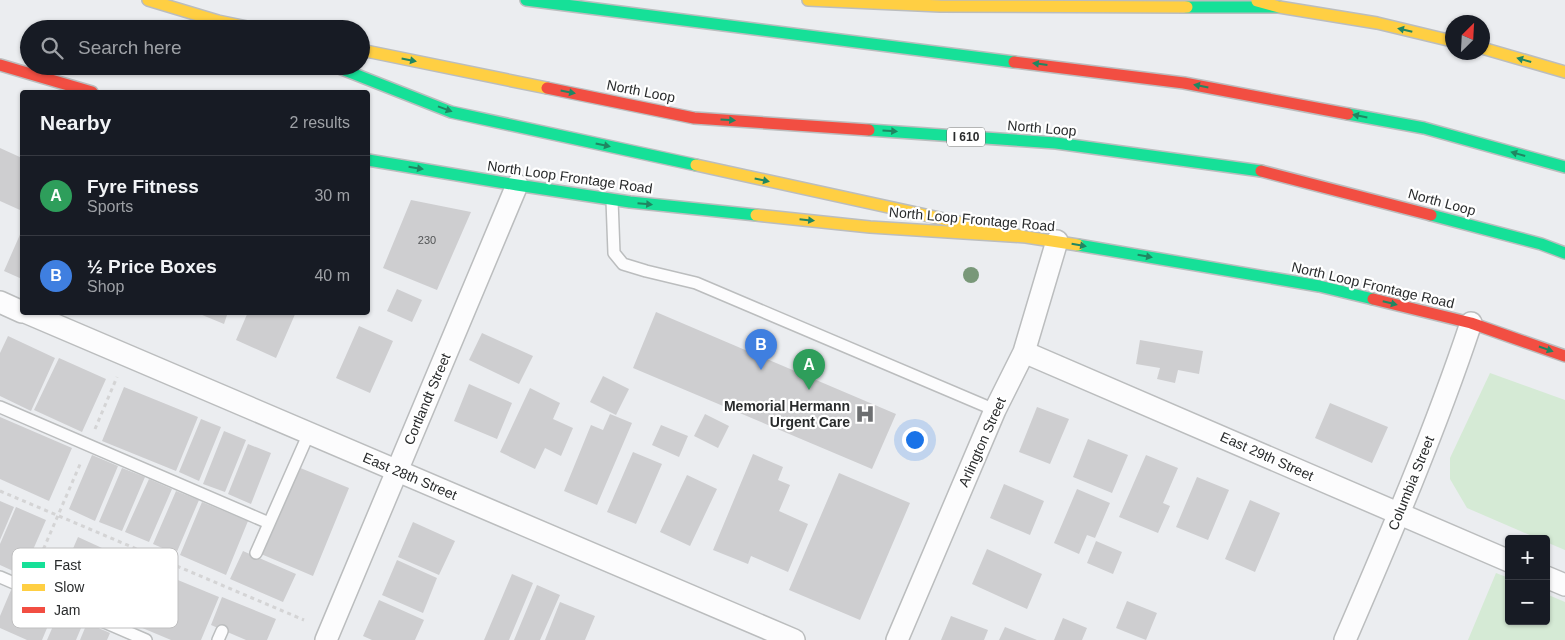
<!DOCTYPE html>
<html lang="en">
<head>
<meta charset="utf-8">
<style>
  :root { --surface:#171b24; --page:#20242c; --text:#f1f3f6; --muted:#9ea1a6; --line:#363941; --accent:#6d6f71 }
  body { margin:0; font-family:Arial,sans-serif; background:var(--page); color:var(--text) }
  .controls { position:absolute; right:15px; bottom:15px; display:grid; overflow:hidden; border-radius:5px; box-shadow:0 1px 4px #0004 }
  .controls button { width:45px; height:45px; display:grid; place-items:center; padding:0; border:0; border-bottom:1px solid var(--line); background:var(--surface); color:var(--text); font:25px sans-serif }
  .compass { position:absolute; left:1445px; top:15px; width:45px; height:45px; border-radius:50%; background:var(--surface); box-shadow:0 1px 4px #0004; rotate:24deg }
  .you { position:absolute; left:914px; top:439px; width:18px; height:18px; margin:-12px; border:4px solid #fff; border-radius:50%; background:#1a73e8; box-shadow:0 0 0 8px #1a73e833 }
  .badge { display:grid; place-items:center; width:32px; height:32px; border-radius:50%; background:var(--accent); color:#fff; font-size:16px; font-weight:700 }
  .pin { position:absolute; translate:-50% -41px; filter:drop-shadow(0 1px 2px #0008) }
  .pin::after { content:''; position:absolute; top:26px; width:18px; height:15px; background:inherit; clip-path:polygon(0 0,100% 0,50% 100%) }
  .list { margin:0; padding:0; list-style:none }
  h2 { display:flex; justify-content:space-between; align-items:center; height:65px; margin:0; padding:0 20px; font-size:21px }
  h2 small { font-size:16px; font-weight:400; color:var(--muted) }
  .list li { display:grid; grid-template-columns:32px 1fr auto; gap:15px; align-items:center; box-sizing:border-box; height:80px; padding:0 20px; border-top:1px solid var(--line) }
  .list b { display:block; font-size:19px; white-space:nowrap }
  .list p { margin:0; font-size:16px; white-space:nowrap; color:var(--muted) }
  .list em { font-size:16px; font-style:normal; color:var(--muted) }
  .icon { flex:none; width:28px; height:28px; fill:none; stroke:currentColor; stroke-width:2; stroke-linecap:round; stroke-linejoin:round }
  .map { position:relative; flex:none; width:1565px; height:640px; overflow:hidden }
  .search { position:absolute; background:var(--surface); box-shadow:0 1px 4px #0004; left:20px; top:20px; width:350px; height:55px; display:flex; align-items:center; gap:12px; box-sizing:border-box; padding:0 18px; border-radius:28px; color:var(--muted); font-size:19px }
  .panel { position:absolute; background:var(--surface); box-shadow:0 1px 4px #0004; left:20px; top:90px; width:350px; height:225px; border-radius:5px }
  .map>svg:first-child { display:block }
  .green { fill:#d5ead5 }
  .building { fill:#ceced0 }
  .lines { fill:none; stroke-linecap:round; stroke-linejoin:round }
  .lane-casing { stroke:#bbbdbe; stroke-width:14 }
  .street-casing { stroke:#bbbdbe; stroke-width:24 }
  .fast-casing { stroke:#bbbdbe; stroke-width:14 }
  .slow-casing { stroke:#bbbdbe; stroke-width:14 }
  .jam-casing { stroke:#bbbdbe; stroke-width:14 }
  .path { stroke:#d4d4d5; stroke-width:3; stroke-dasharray:4 4; stroke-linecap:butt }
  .lane { stroke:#fcfcfd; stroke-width:11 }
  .street { stroke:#fcfcfd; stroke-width:21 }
  .fast { stroke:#16e098; stroke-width:11 }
  .slow { stroke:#ffcf43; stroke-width:11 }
  .jam { stroke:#f24e42; stroke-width:11 }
  .tree { fill:#799879 }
  .oneway { fill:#208662 }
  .labels { text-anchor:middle; stroke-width:4.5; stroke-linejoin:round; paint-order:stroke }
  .number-label { font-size:11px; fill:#525455 }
  .shield { fill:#fff; stroke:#696b6b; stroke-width:1 }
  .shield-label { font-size:12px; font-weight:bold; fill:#292b2c }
  .street-label { font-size:14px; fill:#292b2c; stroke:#fff }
  .poi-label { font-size:14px; font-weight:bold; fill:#292b2c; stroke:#fff; text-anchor:end }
  .key { fill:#fff; stroke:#bfbfc0; stroke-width:1 }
  .key-label { font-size:14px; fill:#292b2c }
</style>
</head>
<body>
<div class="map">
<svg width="1565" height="640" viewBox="0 0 1565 640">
  <rect width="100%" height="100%" fill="#ebedf0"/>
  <path class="green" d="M1490,373L1565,400V550L1546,542V539H1539L1467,508L1450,479V458Z
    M1496,573L1509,578V621H1546V594L1565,602V640H1468Z"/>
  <path class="building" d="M0,148L22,158V203L20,210L0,201Z
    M411,200L471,212L437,290L383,268Z
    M22,230V279L4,271Z
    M397,289L422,300L412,322L387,311Z
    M195,312H228L224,324Z
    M248,312H296L276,358L236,340Z
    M656,312L896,414L872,469L633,368Z
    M359,326L393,341L370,393L336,378Z
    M482,333L533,356L519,384L469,360Z
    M8,336L55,358L31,411L0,396V353Z
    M1140,340L1203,351L1199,374L1178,370L1175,383L1157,379L1160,368L1136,364Z
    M59,358L106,379L82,432L34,410Z
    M603,376L629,389L616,415L590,402Z
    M469,384L512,403L497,439L454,421Z
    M124,387L198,417L176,471L102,441Z
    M530,388L560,403L553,419L573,428L561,456L545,448L535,469L500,452Z
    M1330,403L1388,427L1372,463L1315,438Z
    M1037,407L1069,419L1050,464L1019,452Z
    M610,414L632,423L597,505L564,491L591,425L603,430Z
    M705,414L729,426L718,448L694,436Z
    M0,417L72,448L49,501L0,479Z
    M201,419L221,427L199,481L179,472Z
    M661,425L688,436L679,457L652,445Z
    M224,431L246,440L225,492L203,484Z
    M1088,439L1128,455L1112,493L1073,477Z
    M248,444L271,453L251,504L228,494Z
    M633,452L662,464L636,524L607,512Z
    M753,454L783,467L778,480L790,485L779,511L808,524L788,572L751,556L748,564L713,550Z
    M92,455L118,466L95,521L69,509Z
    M1146,455L1178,468L1163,503L1170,506L1158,533L1119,517Z
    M298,467L349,488L313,576L261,554Z
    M122,468L145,477L122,531L99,522Z
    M839,473L910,503L860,620L789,590Z
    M687,475L717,489L690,546L660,532Z
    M1197,477L1229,490L1208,540L1176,527Z
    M149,479L172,489L149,542L125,532Z
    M1004,484L1044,501L1030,535L990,518Z
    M1077,489L1110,503L1095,538L1087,535L1079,554L1054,543Z
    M176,491L199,500L176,554L153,544Z
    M1250,500L1280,513L1255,572L1225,559Z
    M0,501L14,507L0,540Z
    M202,502L248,521L226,575L180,555Z
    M16,507L46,520L22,575L0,565V544Z
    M413,522L455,541L439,575L398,557Z
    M78,537L102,548L80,601L55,590Z
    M1096,541L1122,552L1113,574L1087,563Z
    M987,549L1042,574L1027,609L972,584Z
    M243,551L296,574L283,602L230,579Z
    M127,559L219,597L201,640H171L104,612Z
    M397,560L437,578L423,613L382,595Z
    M512,574L533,583L509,640H484Z
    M537,585L560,595L540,640H514Z
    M11,590L55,609L42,640H27L0,628V616Z
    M222,597L276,619L267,640H246L211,625Z
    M379,600L424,620L415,640H372L363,636Z
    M1127,601L1157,613L1146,640L1116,628Z
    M560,602L595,616L585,640H545Z
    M60,610L84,621L76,640H47Z
    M951,616L988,630L984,640H941Z
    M1063,618L1087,628L1082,640H1054Z
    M87,623L110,633L107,640H80Z
    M1005,627L1037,640H999Z"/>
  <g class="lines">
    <defs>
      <path id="lane" d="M612,200L614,253L623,264L646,271L696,283L995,410
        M0,407L269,523
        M256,553L309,433
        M0,577L146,640
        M218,640L222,631"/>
      <path id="street" d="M0,302L22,312
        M25,312L794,640
        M1024,352L1509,561
        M1546,577L1565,585
        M326,640L517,185
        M897,640L995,410L1024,352L1057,241
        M1345,640C1390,536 1435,431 1471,323"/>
      <path id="fast" d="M526,0L1014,62
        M1187,7H1279
        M334,66L451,112L696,165
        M1348,114L1424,128L1565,167
        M869,130L1056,143L1261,171
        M368,160L517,185L630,202L756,215
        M1431,215L1541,244L1565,253
        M1078,245L1319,286L1373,299"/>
      <path id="slow" d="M148,0L218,21L257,29
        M808,0L940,6L1187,7
        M1257,1L1279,7L1377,23L1452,41
        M1482,48L1565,72
        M361,50L547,88
        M696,165L1026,237
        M756,215L870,227L1026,237L1078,245"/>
      <path id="jam" d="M1014,62L1184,83L1348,114
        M0,65L92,92
        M547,88L694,118L869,130
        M1261,171L1431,215
        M1373,299L1471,323L1565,356"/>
    </defs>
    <use href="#lane" class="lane-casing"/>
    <use href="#street" class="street-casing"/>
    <use href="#fast" class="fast-casing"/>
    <use href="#slow" class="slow-casing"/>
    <use href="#jam" class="jam-casing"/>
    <path class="path" d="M95,429L117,377
      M0,491L304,620
      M34,571L81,462"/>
    <use href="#lane" class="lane"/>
    <use href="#street" class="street"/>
    <use href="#fast" class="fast"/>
    <use href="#slow" class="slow"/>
    <use href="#jam" class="jam"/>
  </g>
  <circle class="tree" cx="971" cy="275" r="8"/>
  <defs><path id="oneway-solid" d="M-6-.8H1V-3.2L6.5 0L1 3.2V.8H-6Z" transform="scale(1.25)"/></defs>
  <g class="oneway">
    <use href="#oneway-solid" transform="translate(1405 30) rotate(-167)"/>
    <use href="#oneway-solid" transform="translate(409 60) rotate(11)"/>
    <use href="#oneway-solid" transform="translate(1524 60) rotate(-164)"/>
    <use href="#oneway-solid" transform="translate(1040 64) rotate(-173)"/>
    <use href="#oneway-solid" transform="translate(1201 86) rotate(-169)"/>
    <use href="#oneway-solid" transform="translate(568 92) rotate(11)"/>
    <use href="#oneway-solid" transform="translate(445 109) rotate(20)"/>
    <use href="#oneway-solid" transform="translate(1360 116) rotate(-169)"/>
    <use href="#oneway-solid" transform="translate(728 120) rotate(4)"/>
    <use href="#oneway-solid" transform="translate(890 131) rotate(4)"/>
    <use href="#oneway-solid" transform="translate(603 145) rotate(12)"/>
    <use href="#oneway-solid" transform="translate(1518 154) rotate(-164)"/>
    <use href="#oneway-solid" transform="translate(416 168) rotate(9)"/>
    <use href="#oneway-solid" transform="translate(762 180) rotate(12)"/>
    <use href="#oneway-solid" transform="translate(645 204) rotate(5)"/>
    <use href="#oneway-solid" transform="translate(807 220) rotate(6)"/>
    <use href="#oneway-solid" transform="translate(1079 245) rotate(10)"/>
    <use href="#oneway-solid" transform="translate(1145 256) rotate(10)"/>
    <use href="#oneway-solid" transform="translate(1390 303) rotate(14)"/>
    <use href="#oneway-solid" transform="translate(1546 349) rotate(19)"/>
  </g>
  <defs>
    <symbol id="hospital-bare" viewBox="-9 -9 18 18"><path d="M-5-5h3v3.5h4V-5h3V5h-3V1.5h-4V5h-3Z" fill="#6d6f71" stroke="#fff" stroke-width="2.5" paint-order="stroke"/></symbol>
  </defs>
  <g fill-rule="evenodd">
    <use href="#hospital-bare" x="851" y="400" width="28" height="28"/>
  </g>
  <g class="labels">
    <g class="number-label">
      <text x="427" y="244">230</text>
    </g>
    <rect class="shield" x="947" y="127.5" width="38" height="19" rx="4"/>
    <g class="shield-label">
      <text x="966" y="141">I 610</text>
    </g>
    <g class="street-label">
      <text transform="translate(641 91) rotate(11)" y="5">North Loop</text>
      <text transform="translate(1042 128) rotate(5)" y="5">North Loop</text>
      <text transform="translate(570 177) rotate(8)" y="5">North Loop Frontage Road</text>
      <text transform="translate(1442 202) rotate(15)" y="5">North Loop</text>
      <text transform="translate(972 219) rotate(5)" y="5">North Loop Frontage Road</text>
      <text transform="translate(1373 285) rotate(13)" y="5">North Loop Frontage Road</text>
      <text transform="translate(427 399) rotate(-67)" y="5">Cortlandt Street</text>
      <text transform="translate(982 442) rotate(-66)" y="5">Arlington Street</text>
      <text transform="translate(1267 456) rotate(24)" y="5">East 29th Street</text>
      <text transform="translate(410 476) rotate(23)" y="5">East 28th Street</text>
      <text transform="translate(1411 483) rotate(-68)" y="5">Columbia Street</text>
    </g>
    <g class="poi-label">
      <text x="850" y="411">Memorial Hermann<tspan x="850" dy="16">Urgent Care</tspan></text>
    </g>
  </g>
  <rect x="12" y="548" width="166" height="80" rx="8" class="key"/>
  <rect x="22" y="562" width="23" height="6" fill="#16e098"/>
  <rect x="22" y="584" width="23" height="7" fill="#ffcf43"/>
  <rect x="22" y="607" width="23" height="6" fill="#f24e42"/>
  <g class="key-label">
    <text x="54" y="570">Fast</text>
    <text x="54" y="592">Slow</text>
    <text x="54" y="615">Jam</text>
  </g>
</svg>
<div class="controls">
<button>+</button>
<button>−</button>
</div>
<svg class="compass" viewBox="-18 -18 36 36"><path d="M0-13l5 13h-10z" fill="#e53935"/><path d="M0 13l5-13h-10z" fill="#9ea1a6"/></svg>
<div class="you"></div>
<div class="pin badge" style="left:809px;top:390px;background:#2e9e5b">A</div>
<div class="pin badge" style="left:761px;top:370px;background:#3f7fe0">B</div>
<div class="search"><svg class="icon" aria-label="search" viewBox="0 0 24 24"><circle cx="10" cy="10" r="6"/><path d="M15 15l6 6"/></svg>Search here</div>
<section class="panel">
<h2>Nearby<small>2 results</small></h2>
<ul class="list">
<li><span class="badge" style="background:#2e9e5b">A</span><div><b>Fyre Fitness</b><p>Sports</p></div><em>30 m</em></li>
<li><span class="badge" style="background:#3f7fe0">B</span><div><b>½ Price Boxes</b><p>Shop</p></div><em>40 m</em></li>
</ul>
</section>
</div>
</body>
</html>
